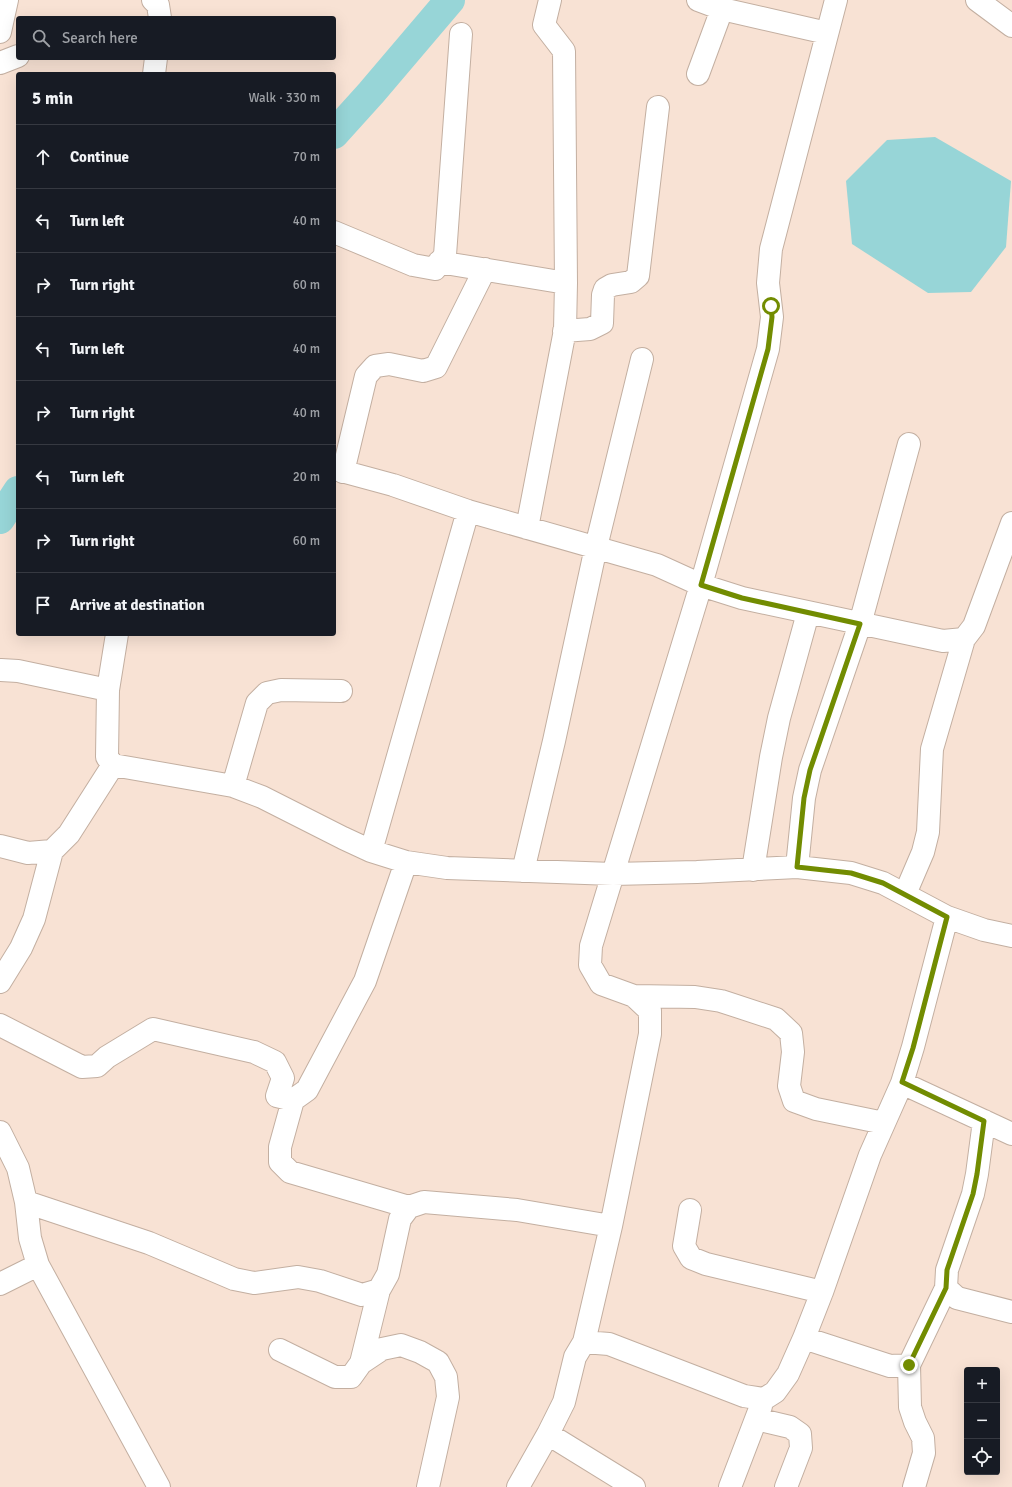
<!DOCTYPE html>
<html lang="en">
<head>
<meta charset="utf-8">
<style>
  :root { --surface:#171b24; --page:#20242c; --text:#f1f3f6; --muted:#9ea1a6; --line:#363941 }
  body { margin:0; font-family:Signika,sans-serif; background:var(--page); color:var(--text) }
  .controls { position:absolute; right:12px; bottom:12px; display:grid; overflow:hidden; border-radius:4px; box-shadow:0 4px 16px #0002 }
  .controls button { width:36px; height:36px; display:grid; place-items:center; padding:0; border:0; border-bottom:1px solid var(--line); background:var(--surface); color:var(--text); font:20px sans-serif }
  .stop { position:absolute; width:12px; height:12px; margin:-9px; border:3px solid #728c01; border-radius:50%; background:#fff }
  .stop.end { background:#728c01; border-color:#fff; box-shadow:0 1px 4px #0008 }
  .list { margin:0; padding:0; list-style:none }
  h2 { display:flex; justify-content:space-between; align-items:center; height:52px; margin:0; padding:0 16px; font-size:17px }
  h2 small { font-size:13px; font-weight:400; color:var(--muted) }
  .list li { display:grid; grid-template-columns:26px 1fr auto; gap:12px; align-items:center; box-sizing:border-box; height:64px; padding:0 16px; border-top:1px solid var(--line) }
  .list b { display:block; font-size:15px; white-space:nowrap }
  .list em { font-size:13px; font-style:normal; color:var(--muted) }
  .icon { flex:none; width:22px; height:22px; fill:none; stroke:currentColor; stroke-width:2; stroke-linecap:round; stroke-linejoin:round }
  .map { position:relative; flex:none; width:1012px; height:1487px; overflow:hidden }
  .search { position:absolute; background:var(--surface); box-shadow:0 4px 16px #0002; left:16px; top:16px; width:320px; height:44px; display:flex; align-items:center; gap:10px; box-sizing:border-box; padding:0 14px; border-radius:4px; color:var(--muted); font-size:15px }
  .panel { position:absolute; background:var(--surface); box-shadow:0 4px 16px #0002; left:16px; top:72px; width:320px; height:564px; border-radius:4px }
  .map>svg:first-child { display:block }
  .water { fill:#97d5d7 }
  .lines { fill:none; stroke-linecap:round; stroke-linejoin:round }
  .canal { stroke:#97d5d7; stroke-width:30 }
  .minor-casing { stroke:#c3afa1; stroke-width:24 }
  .minor { stroke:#fff; stroke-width:22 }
  .route { stroke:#728c01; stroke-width:5 }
</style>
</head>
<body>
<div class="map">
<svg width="1012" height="1487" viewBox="0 0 1012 1487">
  <rect width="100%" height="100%" fill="#f8e2d4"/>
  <path class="water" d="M935,137L1011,181L1006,247L971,292L928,293L852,244L846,181L887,140Z"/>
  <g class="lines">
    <path class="canal" d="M334,134L371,93L450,0
      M0,519L18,491"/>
    <defs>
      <path id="minor" d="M153,0L158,5L160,18
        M698,0L722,9L827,33
        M977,0L1012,26
        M0,32L7,0
        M0,63L18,56
        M154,74L156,58
        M698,74L722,9
        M334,232L413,265L435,269L445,255L461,34
        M439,262L566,283L564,51L544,25L550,0
        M564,331L590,329L602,323L603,295L605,289L612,285L631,282L638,276L658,107
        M334,469L393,485L468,511L657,565L701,585L742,598L943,641L964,639L974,626L1012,523
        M343,472L366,376L375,366L389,364L423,371L436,367L485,269
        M527,528L565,330L566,283
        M117,634L108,690L107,757L113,765L233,786L262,797L343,838L371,851L406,862L447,868L613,874L697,872L797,867L851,873L883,883L947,917L984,930L1012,936
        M1,670L18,671L108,690
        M233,786L257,703L267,693L281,690L341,691
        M0,846L28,853L52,851L69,834L113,765
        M371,851L468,511
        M797,867L804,798L810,770L860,624L909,444
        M753,870L771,757L779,718L808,613
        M523,871L554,741L596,547L642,359
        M905,894L923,852L928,832L932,749L964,639
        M0,982L21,948L34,919L52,851
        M634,996L695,997L721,1001L776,1019L791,1033L793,1052L789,1086L794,1101L816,1109L884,1123
        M0,1025L82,1067L97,1066L107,1057L153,1029L254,1052L275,1062L283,1078L277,1096L293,1100L307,1090L365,981L406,862
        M902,1083L1012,1134
        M293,1100L280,1147V1162L290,1172L409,1207
        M984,1121L977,1174L973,1194L947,1270L946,1288L957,1298L1012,1312
        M0,1132L18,1168L26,1202L30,1238L38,1265L159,1487
        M26,1202L149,1243L234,1279L254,1283L298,1277L320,1281L362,1295L379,1290L388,1274L400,1219L409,1207L424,1202L517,1210L611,1226
        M690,1210L684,1246L691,1258L706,1264L822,1292
        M0,1284L38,1265
        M804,1338L890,1366L909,1365L946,1288
        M584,1342L611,1226L650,1034V1011L634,996L601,984L590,965L591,946L701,585L768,349L772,317L768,283L771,249L836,0
        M280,1350L335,1377H351L361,1363L379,1290
        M361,1363L382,1349L401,1345L420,1352L438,1362L446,1377L448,1397L428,1487
        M909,1365L910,1407L915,1422L923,1438L924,1453L914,1487
        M756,1419L790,1427L800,1434L801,1448L786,1487
        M548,1434L634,1487
        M518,1487L548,1434L564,1402L575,1357L584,1342L609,1344L744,1396L764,1399L775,1392L788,1374L804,1338L822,1292L870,1155L902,1083L913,1047L947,917
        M730,1487L761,1406"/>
    </defs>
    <use href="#minor" class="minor-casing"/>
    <use href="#minor" class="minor"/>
  </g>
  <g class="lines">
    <path class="route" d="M771,306L772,317L768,349L701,585L742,598L860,624L810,770L804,798L797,867L851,873L883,883L947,917L913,1048L902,1082L984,1121L977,1174L973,1194L947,1270L946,1288L909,1365"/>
  </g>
</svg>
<div class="controls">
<button>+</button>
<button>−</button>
<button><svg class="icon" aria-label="locate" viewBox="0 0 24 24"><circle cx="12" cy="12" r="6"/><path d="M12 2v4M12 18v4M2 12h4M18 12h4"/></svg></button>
</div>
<div class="stop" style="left:771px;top:306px"></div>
<div class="stop end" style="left:909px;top:1365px"></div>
<div class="search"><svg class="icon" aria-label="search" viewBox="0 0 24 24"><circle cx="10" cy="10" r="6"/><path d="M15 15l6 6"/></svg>Search here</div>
<section class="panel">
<h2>5 min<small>Walk · 330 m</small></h2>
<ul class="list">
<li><svg class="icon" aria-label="ahead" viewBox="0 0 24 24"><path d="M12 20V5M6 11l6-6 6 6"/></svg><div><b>Continue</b></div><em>70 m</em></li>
<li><svg class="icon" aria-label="left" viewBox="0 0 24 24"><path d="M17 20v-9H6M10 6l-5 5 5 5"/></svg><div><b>Turn left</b></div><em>40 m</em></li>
<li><svg class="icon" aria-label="right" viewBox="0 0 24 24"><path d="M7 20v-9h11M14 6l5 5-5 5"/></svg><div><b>Turn right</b></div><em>60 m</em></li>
<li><svg class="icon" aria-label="left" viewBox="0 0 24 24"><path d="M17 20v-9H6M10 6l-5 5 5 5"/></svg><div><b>Turn left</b></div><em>40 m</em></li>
<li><svg class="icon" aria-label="right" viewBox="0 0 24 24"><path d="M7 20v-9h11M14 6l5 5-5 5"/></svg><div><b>Turn right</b></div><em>40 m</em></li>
<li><svg class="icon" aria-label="left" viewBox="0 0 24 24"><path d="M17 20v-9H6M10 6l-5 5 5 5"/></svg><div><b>Turn left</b></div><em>20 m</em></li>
<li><svg class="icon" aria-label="right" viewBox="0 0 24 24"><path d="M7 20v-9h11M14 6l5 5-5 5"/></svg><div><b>Turn right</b></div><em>60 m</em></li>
<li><svg class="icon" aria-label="arrive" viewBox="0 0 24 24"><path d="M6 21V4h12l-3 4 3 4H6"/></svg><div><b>Arrive at destination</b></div></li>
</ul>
</section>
</div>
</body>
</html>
